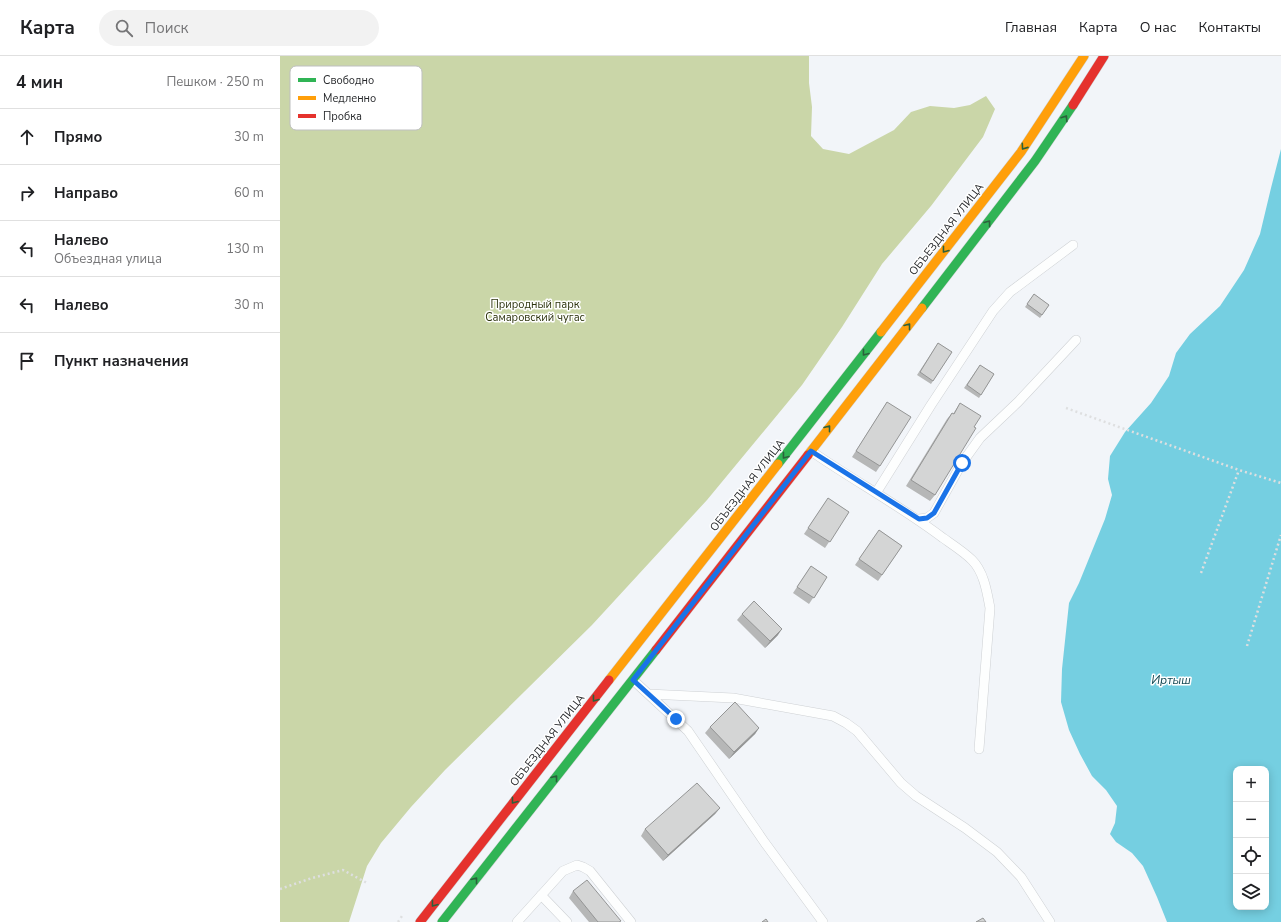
<!DOCTYPE html>
<html lang="ru">
<head>
<meta charset="utf-8">
<style>
  :root { --surface:#fff; --page:#f2f2f2; --text:#202124; --muted:#757577; --line:#e0e0e0 }
  body { margin:0; font-family:"Nunito Sans",sans-serif; background:var(--page); color:var(--text) }
  .controls { position:absolute; right:12px; bottom:12px; display:grid; overflow:hidden; border-radius:8px; box-shadow:0 2px 10px #0003 }
  .controls button { width:36px; height:36px; display:grid; place-items:center; padding:0; border:0; border-bottom:1px solid var(--line); background:var(--surface); color:var(--text); font:20px sans-serif }
  .stop { position:absolute; width:12px; height:12px; margin:-9px; border:3px solid #1a73e8; border-radius:50%; background:#fff }
  .stop.end { background:#1a73e8; border-color:#fff; box-shadow:0 1px 4px #0008 }
  .list { margin:0; padding:0; list-style:none }
  h2 { display:flex; justify-content:space-between; align-items:center; height:52px; margin:0; padding:0 16px; font-size:17px }
  h2 small { font-size:13px; font-weight:400; color:var(--muted) }
  .list li { display:grid; grid-template-columns:26px 1fr auto; gap:12px; align-items:center; box-sizing:border-box; height:56px; padding:0 16px; border-top:1px solid var(--line) }
  .list b { display:block; font-size:15px; white-space:nowrap }
  .list p { margin:0; font-size:13px; white-space:nowrap; color:var(--muted) }
  .list em { font-size:13px; font-style:normal; color:var(--muted) }
  .icon { flex:none; width:22px; height:22px; fill:none; stroke:currentColor; stroke-width:2; stroke-linecap:round; stroke-linejoin:round }
  .map { position:relative; flex:none; width:1001px; height:866px; overflow:hidden }
  header { display:flex; align-items:center; gap:24px; box-sizing:border-box; height:56px; padding:0 20px; background:var(--surface); border-bottom:1px solid var(--line) }
  header strong { font-size:19px }
  nav { display:flex; gap:22px; margin-inline-start:auto; font-size:14px }
  .search { width:280px; height:36px; background:var(--page); display:flex; align-items:center; gap:10px; box-sizing:border-box; padding:0 14px; border-radius:22px; color:var(--muted); font-size:15px }
  main { display:flex }
  aside { flex:1; background:var(--surface) }
  .map>svg:first-child { display:block }
  .forest { fill:#cad6a8 }
  .water { fill:#75cfe1; fill-rule:evenodd }
  .lines { fill:none; stroke-linecap:round; stroke-linejoin:round }
  .lane-casing { stroke:#ced1d4; stroke-width:10 }
  .fast-casing { stroke:#cfd0d2; stroke-width:10 }
  .slow-casing { stroke:#cfd0d2; stroke-width:10 }
  .jam-casing { stroke:#cfd0d2; stroke-width:10 }
  .path { stroke:#dedfe0; stroke-width:2.5; stroke-dasharray:2 3; stroke-linecap:butt }
  .lane { stroke:#fdfefe; stroke-width:9 }
  .fast { stroke:#30b455; stroke-width:9 }
  .slow { stroke:#ff9f0a; stroke-width:9 }
  .jam { stroke:#e5322d; stroke-width:9 }
  .wall { fill:#b6b7b7 }
  .shaded-wall { fill:#949595 }
  .building { fill:#d4d5d5; stroke:#949595 }
  .oneway { stroke:#2b613c }
  .route { stroke:#1a73e8; stroke-width:5 }
  .labels { text-anchor:middle; stroke-width:3; stroke-linejoin:round; paint-order:stroke }
  .street-label { font-size:11px; fill:#27292c; stroke:#fff }
  .park-label { font-size:11px; fill:#2c330d; stroke:#fff }
  .water-label { font-size:12px; font-style:italic; fill:#134954; stroke:#fff }
  .key { fill:#fff; stroke:#bebfc0; stroke-width:1 }
  .key-label { font-size:11px; fill:#27292c }
</style>
</head>
<body>
<header>
<strong>Карта</strong>
<div class="search"><svg class="icon" aria-label="search" viewBox="0 0 24 24"><circle cx="10" cy="10" r="6"/><path d="M15 15l6 6"/></svg>Поиск</div>
<nav><a>Главная</a><a>Карта</a><a>О нас</a><a>Контакты</a></nav>
</header>
<main>
<aside>
<h2>4 мин<small>Пешком · 250 m</small></h2>
<ul class="list">
<li><svg class="icon" aria-label="ahead" viewBox="0 0 24 24"><path d="M12 20V5M6 11l6-6 6 6"/></svg><div><b>Прямо</b></div><em>30 m</em></li>
<li><svg class="icon" aria-label="right" viewBox="0 0 24 24"><path d="M7 20v-9h11M14 6l5 5-5 5"/></svg><div><b>Направо</b></div><em>60 m</em></li>
<li><svg class="icon" aria-label="left" viewBox="0 0 24 24"><path d="M17 20v-9H6M10 6l-5 5 5 5"/></svg><div><b>Налево</b><p>Объездная улица</p></div><em>130 m</em></li>
<li><svg class="icon" aria-label="left" viewBox="0 0 24 24"><path d="M17 20v-9H6M10 6l-5 5 5 5"/></svg><div><b>Налево</b></div><em>30 m</em></li>
<li><svg class="icon" aria-label="arrive" viewBox="0 0 24 24"><path d="M6 21V4h12l-3 4 3 4H6"/></svg><div><b>Пункт назначения</b></div></li>
</ul>
</aside>
<div class="map">
<svg width="1001" height="866" viewBox="0 0 1001 866">
  <rect width="100%" height="100%" fill="#f2f5f9"/>
  <path class="forest" d="M0,0H529V27L532,51L531,80L543,93L569,98L614,74L631,56L650,50L674,52L690,49L706,40L715,53L703,81L651,150L602,208L562,271L522,329L427,444L312,569L165,714L131,751L101,787L87,810L69,866H0Z"/>
  <path class="water" d="M1001,93V866H887L877,841L863,810L852,797L836,786L830,778L835,767L837,750L826,734L812,720L800,698L789,674L781,646L782,613L789,547L799,527L825,463L832,439L828,423L830,400L845,376L871,347L889,320L896,297L910,278L940,250L964,214L980,178L991,132ZM956,713H986V851H956Z"/>
  <g class="lines">
    <defs>
      <path id="lane" d="M531,395C574,425 621,450 663,482C673,489 684,496 692,504C704,516 707,536 710,552L699,693
        M596,437L651,349L713,255L730,236L793,189
        M639,463L647,462L654,457L682,407L700,382L738,346L796,284
        M353,624L408,675L485,787L543,866
        M368,638L453,642L553,660L566,667L577,675L621,727L636,740L685,772L717,796L741,821L770,866
        M261,839L287,866
        M237,866L283,815L297,809L303,811L310,815L351,866"/>
      <path id="fast" d="M642,252L755,105L793,49
        M498,408L601,276
        M162,866L376,594"/>
      <path id="slow" d="M601,276L741,96L804,0
        M528,399L642,252
        M329,624L498,408"/>
      <path id="jam" d="M793,49L824,0
        M376,594L528,399
        M140,866L329,624"/>
    </defs>
    <use href="#lane" class="lane-casing"/>
    <use href="#fast" class="fast-casing"/>
    <use href="#slow" class="slow-casing"/>
    <use href="#jam" class="jam-casing"/>
    <path class="path" d="M786,352L959,414L1001,427
      M921,517L959,414
      M967,590L1001,479
      M0,833L32,822L63,814L87,827
      M118,866L122,860"/>
    <use href="#lane" class="lane"/>
    <use href="#fast" class="fast"/>
    <use href="#slow" class="slow"/>
    <use href="#jam" class="jam"/>
  </g>
  <path class="wall" d="M754,238L769,249L760,262L745,251Z
    M658,287L672,296L651,328L637,319Z
    M700,309L714,318L699,342L684,332Z
    M607,346L600,410L596,416L572,401Z
    M680,347L655,439L650,445L626,430L667,363L672,357L673,358Z
    M548,442L569,456L545,492L524,478Z
    M599,474L622,490L598,525L575,509Z
    M531,510L547,521L529,548L513,537Z
    M462,558L498,579L485,592L457,564Z
    M430,671L479,672L475,678L449,703L425,677Z
    M440,752L435,758L383,805L361,780L365,773Z
    M293,835L340,866H309L289,842Z"/>
  <path class="shaded-wall" d="M502,573L498,579L485,592L490,585Z
    M479,672L475,678L449,703L454,696Z
    M440,752L435,758L383,805L388,799Z"/>
  <path class="building" d="M754,238L769,249L762,259L747,248Z
    M658,287L672,296L653,325L640,316Z
    M700,309L714,318L701,339L687,329Z
    M607,346L631,361L600,410L576,395Z
    M680,347L701,360L694,371L696,372L655,439L631,424L672,357L674,358Z
    M548,442L569,456L550,486L528,472Z
    M599,474L622,490L602,519L579,503Z
    M531,510L547,521L534,542L517,531Z
    M474,545L502,573L490,585L462,558Z
    M455,646L479,672L454,696L430,671Z
    M417,727L440,752L388,799L365,773Z
    M307,824L341,865L339,866H318L293,835Z
    M703,862L706,866H696Z
    M486,863L488,866H482Z"/>
  <defs><path id="oneway-chevron" d="M-2-3.5L2.5 0L-2 3.5" fill="none" stroke-width="1.6" stroke-linecap="round" stroke-linejoin="round"/></defs>
  <g class="oneway">
    <use href="#oneway-chevron" transform="translate(785 62) rotate(-57)"/>
    <use href="#oneway-chevron" transform="translate(744 91) rotate(125)"/>
    <use href="#oneway-chevron" transform="translate(708 167) rotate(-53)"/>
    <use href="#oneway-chevron" transform="translate(665 194) rotate(128)"/>
    <use href="#oneway-chevron" transform="translate(628 270) rotate(-52)"/>
    <use href="#oneway-chevron" transform="translate(585 297) rotate(128)"/>
    <use href="#oneway-chevron" transform="translate(548 372) rotate(-52)"/>
    <use href="#oneway-chevron" transform="translate(505 400) rotate(128)"/>
    <use href="#oneway-chevron" transform="translate(315 643) rotate(128)"/>
    <use href="#oneway-chevron" transform="translate(275 722) rotate(-52)"/>
    <use href="#oneway-chevron" transform="translate(234 745) rotate(128)"/>
    <use href="#oneway-chevron" transform="translate(195 824) rotate(-52)"/>
    <use href="#oneway-chevron" transform="translate(154 848) rotate(128)"/>
  </g>
  <g class="lines">
    <path class="route" d="M396,663L353,624L531,395L639,463L647,462L654,457L682,407"/>
  </g>
  <g class="labels">
    <g class="street-label">
      <text transform="translate(666 173) rotate(-52)" y="4">ОБЪЕЗДНАЯ УЛИЦА</text>
      <text transform="translate(467 429) rotate(-52)" y="4">ОБЪЕЗДНАЯ УЛИЦА</text>
      <text transform="translate(267 684) rotate(-52)" y="4">ОБЪЕЗДНАЯ УЛИЦА</text>
    </g>
    <g class="park-label">
      <text x="255" y="252">Природный парк<tspan x="255" dy="13">Самаровский чугас</tspan></text>
    </g>
    <g class="water-label">
      <text x="891" y="628">Иртыш</text>
    </g>
  </g>
  <rect x="10" y="10" width="132" height="64" rx="6" class="key"/>
  <rect x="18" y="22" width="18" height="4" fill="#30b455"/>
  <rect x="18" y="40" width="18" height="4" fill="#ff9f0a"/>
  <rect x="18" y="58" width="18" height="4" fill="#e5322d"/>
  <g class="key-label">
    <text x="43" y="28">Свободно</text>
    <text x="43" y="46">Медленно</text>
    <text x="43" y="64">Пробка</text>
  </g>
</svg>
<div class="controls">
<button>+</button>
<button>−</button>
<button><svg class="icon" aria-label="locate" viewBox="0 0 24 24"><circle cx="12" cy="12" r="6"/><path d="M12 2v4M12 18v4M2 12h4M18 12h4"/></svg></button>
<button><svg class="icon" aria-label="layers" viewBox="0 0 24 24"><path d="M12 4l9 5-9 5-9-5zM3 14l9 5 9-5"/></svg></button>
</div>
<div class="stop" style="left:682px;top:407px"></div>
<div class="stop end" style="left:396px;top:663px"></div>
</div>
</main>
</body>
</html>
